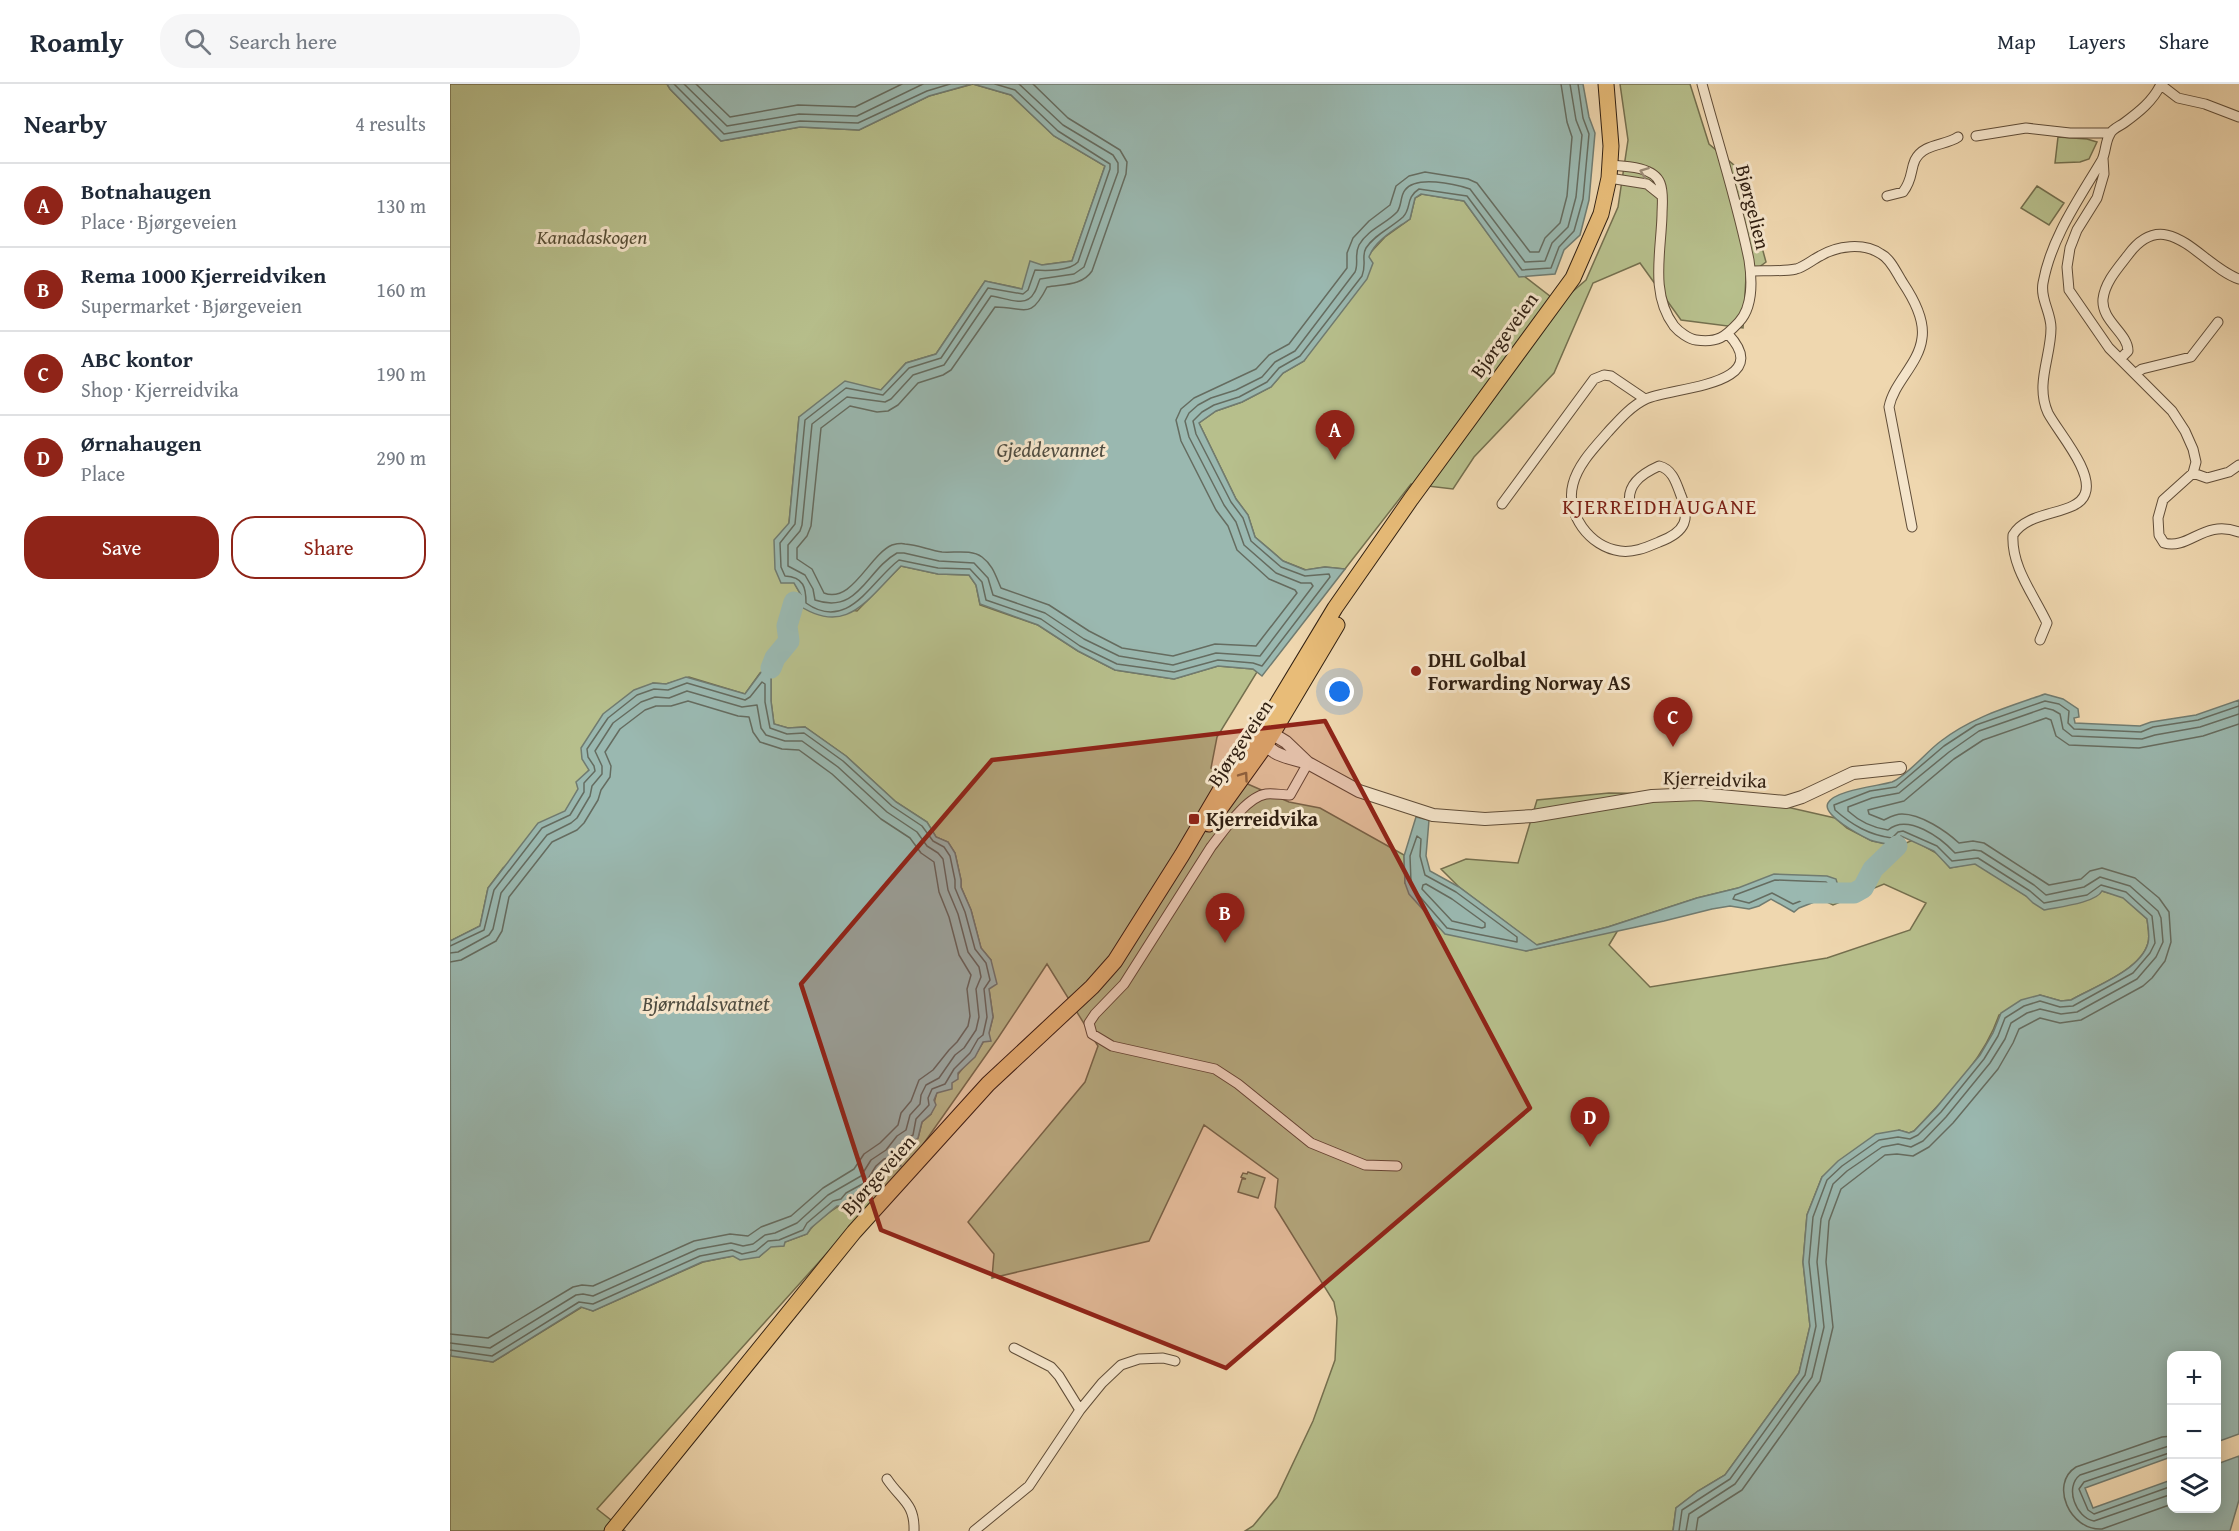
<!DOCTYPE html>
<html lang="en">
<head>
<meta charset="utf-8">
<style>
  :root { --surface:#fff; --page:#f6f6f7; --text:#1f2937; --muted:#747a83; --line:#e0e1e3; --accent:#8f2418 }
  body { margin:0; font-family:"Gentium Book Plus",serif; background:var(--page); color:var(--text) }
  .controls { position:absolute; right:18px; bottom:18px; display:grid; overflow:hidden; border-radius:12px; box-shadow:0 3px 15px #0003 }
  .controls button { width:54px; height:54px; display:grid; place-items:center; padding:0; border:0; border-bottom:2px solid var(--line); background:var(--surface); color:var(--text); font:30px sans-serif }
  .you { position:absolute; left:890px; top:608px; width:21px; height:21px; margin:-15px; border:4px solid #fff; border-radius:50%; background:#1a73e8; box-shadow:0 0 0 9px #1a73e833 }
  .badge { display:grid; place-items:center; width:39px; height:39px; border-radius:50%; background:var(--accent); color:#fff; font-size:20px; font-weight:700 }
  .pin { position:absolute; translate:-50% -50px; filter:drop-shadow(0 2px 3px #0008) }
  .pin::after { content:''; position:absolute; top:32px; width:21px; height:18px; background:inherit; clip-path:polygon(0 0,100% 0,50% 100%) }
  .list { margin:0; padding:0; list-style:none }
  h2 { display:flex; justify-content:space-between; align-items:center; height:78px; margin:0; padding:0 24px; font-size:26px }
  h2 small { font-size:20px; font-weight:400; color:var(--muted) }
  .list li { display:grid; grid-template-columns:39px 1fr auto; gap:18px; align-items:center; box-sizing:border-box; height:84px; padding:0 24px; border-top:2px solid var(--line) }
  .list b { display:block; font-size:22px; white-space:nowrap }
  .list p { margin:0; font-size:20px; white-space:nowrap; color:var(--muted) }
  .list em { font-size:20px; font-style:normal; color:var(--muted) }
  .actions { display:flex; gap:12px; padding:18px 24px }
  .actions a { flex:1; padding:14px 0; border:2px solid var(--accent); border-radius:24px; text-align:center; font-size:21px; color:var(--accent) }
  .actions .main { background:var(--accent); color:#fff }
  .icon { flex:none; width:33px; height:33px; fill:none; stroke:currentColor; stroke-width:2; stroke-linecap:round; stroke-linejoin:round }
  .map { position:relative; flex:none; width:1789px; height:1447px; overflow:hidden }
  header { display:flex; align-items:center; gap:36px; box-sizing:border-box; height:84px; padding:0 30px; background:var(--surface); border-bottom:2px solid var(--line) }
  header strong { font-size:28px }
  nav { display:flex; gap:33px; margin-inline-start:auto; font-size:21px }
  .search { width:420px; height:54px; background:var(--page); display:flex; align-items:center; gap:15px; box-sizing:border-box; padding:0 21px; border-radius:24px; color:var(--muted); font-size:22px }
  main { display:flex }
  aside { flex:1; background:var(--surface) }
  .map>svg:first-child { display:block }
  .green { fill:#b7bf8c; stroke:#746f4e; stroke-width:1.5 }
  .water { fill:#9ab8b0; stroke:#707b70; stroke-width:1.5 }
  .lines { fill:none; stroke-linecap:round; stroke-linejoin:round }
  .shore { stroke:#656c60; stroke-width:1.5 }
  .river { stroke:#9ab8b0; stroke-width:21 }
  .minor-casing { stroke:#604d38; stroke-width:11 }
  .tertiary-casing { stroke:#604d38; stroke-width:14 }
  .primary-casing { stroke:#301f11; stroke-width:17 }
  .minor { stroke:#f5e5cb; stroke-width:9 }
  .tertiary { stroke:#f5e5cb; stroke-width:12 }
  .primary { stroke:#e8bc78; stroke-width:15 }
  .oneway { stroke:#9c8c77 }
  .oneway2 { stroke:#8c6e44 }
  .marked { fill:#8f2418; fill-opacity:0.2; stroke:#8f2418; stroke-width:4.5; stroke-linejoin:round }
  .poi-dot { fill:#8f2418; stroke:#f5e5cb; stroke-width:2 }
  .labels { text-anchor:middle; stroke-width:6; stroke-linejoin:round; paint-order:stroke }
  .street-label { font-size:20px; fill:#301f11; stroke:#f5e5cb }
  .park-label { font-size:20px; font-style:italic; fill:#584f36; stroke:#f5e5cb }
  .poi-label { font-size:20px; font-weight:bold; fill:#301f11; stroke:#f5e5cb; text-anchor:start }
  .water-label { font-size:21px; font-style:italic; fill:#504d41; stroke:#f5e5cb }
  .neighbourhood-label { font-size:21px; letter-spacing:1.5px; fill:#7a1f14; stroke:#f5e5cb }
</style>
</head>
<body>
<header>
<strong>Roamly</strong>
<div class="search"><svg class="icon" aria-label="search" viewBox="0 0 24 24"><circle cx="10" cy="10" r="6"/><path d="M15 15l6 6"/></svg>Search here</div>
<nav><a>Map</a><a>Layers</a><a>Share</a></nav>
</header>
<main>
<aside>
<h2>Nearby<small>4 results</small></h2>
<ul class="list">
<li><span class="badge">A</span><div><b>Botnahaugen</b><p>Place · Bjørgeveien</p></div><em>130 m</em></li>
<li><span class="badge">B</span><div><b>Rema 1000 Kjerreidviken</b><p>Supermarket · Bjørgeveien</p></div><em>160 m</em></li>
<li><span class="badge">C</span><div><b>ABC kontor</b><p>Shop · Kjerreidvika</p></div><em>190 m</em></li>
<li><span class="badge">D</span><div><b>Ørnahaugen</b><p>Place</p></div><em>290 m</em></li>
</ul>
<div class="actions"><a class="main">Save</a><a>Share</a></div>
</aside>
<div class="map">
<svg width="1789" height="1447" viewBox="0 0 1789 1447">
  <rect width="100%" height="100%" fill="#efd7af"/>
  <filter id="stains"><feTurbulence type="fractalNoise" baseFrequency=".00333" numOctaves="4"/><feColorMatrix values="0 0 0 0 .2 0 0 0 0 .09 0 0 0 0 .02 0 0 0 .5 -.17"/></filter>
  <radialGradient id="worn" r=".72"><stop offset=".6" stop-color="#630" stop-opacity="0"/><stop offset="1" stop-color="#630" stop-opacity=".3"/></radialGradient>
  <path class="green" d="M0,0H217L220,5L271,57L350,43L409,46L479,12L523,0L561,11L604,52L655,82L622,177L592,181L572,205L535,197L486,270L456,279L431,306L349,333L339,439L344,498L351,511L344,518L407,527L451,482L488,490L519,491L526,501L530,521L588,541L628,567L665,586L724,595L768,582L803,585L807,588L767,653L761,684L839,718L870,724L954,771L955,799L1076,867L1168,846L1159,861L1200,903L1377,874L1460,846L1476,819L1434,800L1383,821L1371,815L1385,810L1288,804L1247,814L1158,843L1086,861L1009,803L991,785L1016,775L1068,779L1087,716L1159,709L1234,710L1315,718L1385,734L1397,744L1422,757L1449,762L1463,756L1488,770L1500,784L1525,779L1581,815L1652,807L1673,813L1697,835C1698,843 1700,852 1698,859C1691,886 1644,903 1621,916L1611,917L1590,911L1549,931C1534,976 1496,1013 1464,1047L1459,1049L1449,1046L1372,1093L1357,1131L1353,1178L1360,1242L1349,1289L1275,1391L1248,1407L1226,1424L1223,1447H795L803,1442L827,1413L863,1337L885,1276L887,1234L884,1218L825,1123L828,1095L754,1041L699,1157L542,1194L544,1170L518,1138L635,998L648,962L597,880L548,954L467,1069L147,1425L175,1447H0V1271L43,1278L132,1223L143,1227L253,1178L283,1172L309,1173L321,1162H333L335,1158L357,1150C372,1124 426,1108 430,1086L438,1080L443,1084C449,1070 456,1062 468,1054L472,1038L481,1030L487,1008L502,998L516,980L524,973L539,949L543,933L539,905L541,876L531,864L521,826L511,803V796L505,769L498,758L486,753L477,738L446,718L396,672L355,643L338,644L324,640L321,617V589H310L295,610L239,593L216,600L203,599L139,686L114,733L53,784L38,804L30,842L0,857Z
    M1170,0H1240L1259,60L1291,87L1316,178L1296,193L1293,244L1231,236L1190,179L1143,199L1104,289L1024,373L1003,405L961,400L895,485L875,483L856,486L833,477L805,453L798,431L786,415L749,339L766,327L792,318L821,303L833,289L854,277L921,168L935,153L960,135L965,114L972,110L1014,117L1069,192H1074L1109,219L1136,196L1168,123L1178,56Z
    M1608,53L1637,55L1647,58L1639,75L1630,78L1605,79Z
    M1587,102L1614,119L1599,141L1571,124Z
    M798,1088L815,1094L808,1114L788,1108L792,1095H796L791,1093L793,1089L797,1090Z"/>
  <path class="water" d="M217,0H522L479,12L409,46L350,43L271,57L220,5Z
    M523,0H1133L1139,33L1145,49L1139,116L1130,151L1114,166L1105,190L1069,193L1014,117L971,110L965,114L960,135C946,145 925,156 919,173L923,179L917,195L854,277L833,289L821,303L792,318L766,327L749,339L786,415L798,431L805,453L833,477L855,486L875,483L895,485L812,592L803,585L768,582L724,595L665,586L628,567L588,541L530,520L526,501L519,491L488,490L451,482C416,517 395,555 344,518L351,511L344,499H331L325,485L324,456L339,439L349,333L395,297L431,306L456,279L486,270L535,197L572,205L580,177L592,181L622,177L655,82L604,52L561,11Z
    M315,583L321,584V617L324,640L338,644L355,643L396,672L446,718L477,738L486,753L498,758L505,769L511,796V803L521,826L531,864L541,876L547,900L539,905L543,933L539,949L541,957L533,958L525,973L508,989V995L502,999V1005L487,1009L484,1016L486,1021L481,1030L472,1038L468,1054L457,1062L448,1072L451,1082L443,1084L438,1080L430,1086C426,1101 412,1107 399,1114L397,1122H387L361,1144L357,1150L335,1158L334,1162L321,1163L309,1173L290,1176L283,1172L252,1178L143,1227L131,1223L43,1278L1,1272L0,857L30,842L38,804L88,739L115,727L128,705L126,698L139,686L132,675L131,664L153,630L184,606L203,599L216,600L236,593L295,610Z
    M1595,610L1613,615L1628,625L1629,633L1624,634L1625,639L1690,642L1701,638L1746,631L1789,616V1350L1767,1358L1766,1272H1722L1721,1373L1635,1404L1643,1424L1721,1396L1722,1424H1766L1767,1380L1789,1372V1416L1780,1447H1223L1226,1424L1248,1407L1275,1391L1349,1289L1360,1242L1353,1178L1357,1131L1372,1093L1388,1077L1426,1050L1449,1046L1459,1049L1464,1047L1486,1024L1530,971L1543,949L1551,929L1571,916L1590,911L1611,917L1621,916C1644,903 1691,886 1698,859C1700,852 1698,843 1697,835L1673,814L1652,807C1646,819 1608,823 1594,826L1583,819L1576,812L1525,780L1500,784L1484,767L1451,752L1447,762C1438,760 1428,759 1420,756C1412,752 1371,731 1378,719C1385,706 1429,702 1442,698C1457,692 1477,667 1491,657C1522,633 1558,623 1595,610Z
    M966,733L979,736L976,772L980,787L1009,803L1087,861L1158,843L1247,814L1288,804L1324,790L1377,792L1386,795L1388,802L1385,810L1349,824L1344,828L1321,815L1309,822L1299,825L1280,822L1262,825L1214,837L1076,867L995,850L959,810L955,799L954,772Z"/>
  <g class="lines">
    <path class="shore" d="M224,0L274,50L350,37L408,39L477,7L500,0
      M234,0L277,42L349,30L407,32L473,0
      M246,0L280,33L348,21L405,23L452,0
      M545,0L565,6L608,47L660,80V85L628,178C620,187 596,187 585,186L578,206L573,210L538,204L491,274L459,284L433,311L396,304L355,336L345,440L330,459L331,483L335,492C354,493 356,504 356,519C398,549 421,497 449,476L488,484L520,485L532,498L536,516L591,535L630,562L667,580L724,588L768,576L803,579L812,582L880,493L879,490L855,492L831,483L801,457L793,434L781,418L746,350L743,337L752,328L764,321L789,313L817,298L829,284L850,272L912,192C917,180 911,172 916,164C925,150 941,144 953,133C962,124 955,114 969,105L1017,112L1072,186L1101,184L1109,163L1124,147L1133,115L1139,50L1133,34L1128,0
      M569,0L613,41L663,71L668,79V88L634,183L624,190L590,195C588,199 587,205 584,209C576,225 554,213 541,212L494,281L463,291L441,315L435,318L397,313L362,340L352,441L350,447L338,461V482L355,491L363,505L365,516C409,531 416,486 447,469H454L489,477L524,479L538,494L543,511L595,529L634,555L669,572L723,581L766,569L810,572L863,502L861,499H851L826,489L794,461L786,438L774,421L739,353L735,337L739,329L748,321L761,314L786,306L812,293L825,278L845,267L905,188C909,179 904,171 909,161C918,145 936,140 947,128C952,122 950,112 955,106C966,91 1005,100 1020,105L1075,178L1095,177L1102,159L1118,143L1126,113L1132,51L1126,36L1120,0
      M583,0L618,34L670,66L677,78L676,90L642,187C632,202 613,200 597,203C580,237 575,223 545,223L501,286L493,291L468,299L448,321L438,327L427,328L400,322L371,344L361,442L357,452L347,464V475L362,485L374,509C402,520 419,471 442,461C446,460 451,459 455,460C468,461 479,466 492,468C505,469 521,465 532,473C543,481 546,493 551,504L599,521L639,547L672,564L723,572L765,560L806,562L847,509L845,506L819,495L787,466L778,442L766,426L731,357L726,336L731,325L744,314L806,285L819,271L839,260L897,184V169L903,154L919,137L940,121L946,102L959,92L975,88L1018,95L1027,99L1080,168H1089L1095,154L1110,139L1117,112L1122,53L1117,38L1111,0
      M967,752L971,755L970,772L975,791L1006,808L1067,853V858L997,844L965,807L961,798L960,772Z
      M1325,796L1376,798L1381,803L1379,806L1343,820L1322,809L1299,819L1283,815L1285,811Z
      M976,800L1002,815L1035,839V843L1032,844L1002,837L972,805L973,801Z
      M0,862L34,846L44,806L92,744L120,731L134,708V699L145,687L144,682L138,673L137,665L158,634L187,611L204,605L218,606L237,599L295,616L300,613L312,598L315,600V618L320,644L337,650L354,649L393,677L442,722L472,742L483,757L494,763L500,772L505,796V804L515,828L525,865L536,879L540,896L534,905L537,933L533,951L528,955L520,969L504,985L495,1000L482,1005L478,1014L479,1021L466,1035L463,1051L453,1057L441,1073L434,1075L426,1082L416,1098L396,1109L391,1115L383,1117L357,1139L353,1146L329,1156L318,1157L306,1167L292,1170L282,1166L250,1172L143,1220L129,1218L42,1272L0,1266
      M0,869L8,868L39,851L43,845L51,809L97,751L121,739L127,734L140,712L142,702L152,690V682L145,667L163,639L191,618L205,613L219,614L237,607L292,623L307,621L311,644L316,651L335,657H352L388,683L437,728L467,748L477,762L488,769L493,775L498,806L508,830L518,868L529,883L531,893L526,905L529,933L526,946L514,964L505,971L489,994L476,1001L471,1011L470,1020L460,1031L456,1046L447,1052L436,1066L421,1076L411,1092L378,1111L347,1139L325,1149L315,1151L303,1160L293,1162L281,1159L248,1165L143,1212L133,1210L126,1211L40,1264L0,1259
      M0,878L11,876L46,857L52,847L59,813L102,758L127,746L134,739L148,716L151,706L160,693L161,682L155,668L170,645L195,626L206,622H221L238,617L288,632L299,633L303,648L310,658L332,665L349,666L382,690L431,735L460,754L471,769L484,778L489,808L499,833L509,871L521,891L517,905L520,932L518,942L507,958L499,966L483,986L469,996L461,1017L451,1029L448,1041L430,1059L414,1070L404,1085L373,1104L341,1132L311,1143L298,1152L280,1150L244,1157L143,1202L132,1201L123,1203L38,1254L0,1250
      M1722,1352L1712,1353L1626,1383C1599,1400 1620,1447 1652,1445L1722,1420
      M1722,1361L1630,1391C1614,1403 1626,1434 1644,1437L1722,1410
      M1722,1368L1634,1398L1629,1405L1638,1426L1644,1430L1722,1402
      M1229,1447L1232,1426L1280,1395L1355,1291L1366,1242L1359,1178L1363,1133L1377,1096L1392,1082L1429,1056L1448,1053L1460,1055L1468,1051L1491,1028L1534,975L1548,952L1555,934L1574,922L1590,917L1610,923L1623,922L1683,889L1700,869L1705,859L1702,832L1676,808L1651,801L1637,811L1594,819L1580,807L1528,774L1502,777L1487,762L1453,747L1448,748L1442,754C1419,751 1402,741 1385,726L1384,721L1420,707L1446,703L1494,662L1526,641L1595,617L1609,620L1619,627L1618,639L1624,645L1691,648L1703,643L1748,636L1789,622
      M1236,1447L1239,1430L1285,1400L1362,1293L1374,1243L1367,1178L1371,1135L1383,1100L1397,1087L1432,1063L1448,1060L1461,1063L1473,1057L1496,1033L1540,979L1555,955L1561,939L1577,929L1590,925L1611,930L1627,928L1687,895L1706,873L1713,858L1711,834L1708,827L1680,802L1650,793L1634,803L1596,811L1584,801L1531,767L1524,766L1505,769C1491,754 1458,729 1438,746C1424,744 1409,737 1398,727V723L1422,714L1449,709L1499,668L1529,647L1595,624L1603,626L1610,630L1613,645L1622,652L1692,655L1705,651L1750,643L1789,630
      M1246,1447L1248,1434L1292,1406L1370,1297L1383,1243L1376,1178L1379,1137L1391,1105L1435,1071L1447,1070L1463,1072L1479,1063L1503,1039L1548,985L1563,959L1569,945L1590,934L1610,939L1631,936L1693,902L1702,894L1715,877L1721,858L1719,828L1709,814L1685,794L1652,784L1640,787L1631,795L1599,801L1534,759L1523,757L1509,759C1496,747 1471,730 1452,730C1445,730 1440,733 1434,736L1419,730L1418,726L1454,717L1504,675L1533,656L1596,634L1601,636L1606,652L1619,661L1689,664L1753,652L1789,640"/>
    <path class="river" d="M321,584L325,574L339,557L337,542L344,518
      M1357,809H1404L1413,804L1423,785L1447,762"/>
    <defs>
      <path id="minor" d="M1711,1L1728,14L1755,20L1789,33
        M1526,52L1576,44L1620,49H1660
        M1653,74L1654,90L1647,114L1627,146L1620,164L1617,183L1619,206L1659,264L1722,327L1735,347L1743,365L1746,378L1743,389L1713,416L1708,434L1709,451L1714,459C1740,466 1753,435 1789,448
        M1161,81C1176,82 1204,83 1210,99C1214,109 1212,121 1212,131C1211,168 1200,210 1224,242C1229,248 1239,255 1246,256C1268,259 1275,253 1289,238C1303,223 1302,195 1299,176C1287,117 1268,59 1252,0
        M1159,94L1197,100L1212,112
        M1437,112L1453,108C1463,95 1460,87 1465,76C1474,59 1495,62 1508,53
        M1301,187C1315,186 1332,188 1346,185C1354,183 1362,176 1370,172C1387,162 1413,158 1431,170C1441,175 1447,190 1453,199C1463,214 1475,235 1472,254C1469,280 1444,298 1439,323L1462,443
        M1670,275L1678,267C1678,249 1651,237 1653,215C1655,198 1668,184 1678,171C1717,118 1751,182 1789,195
        M1685,290L1692,285L1741,273L1768,238
        M1743,389L1757,394L1779,388L1789,381
        M1052,420L1144,295L1154,291L1161,292L1195,315
        M1181,424C1174,402 1191,390 1209,382C1222,385 1226,398 1230,409C1241,435 1236,448 1209,458C1197,463 1184,469 1170,467C1140,463 1115,430 1123,400C1128,380 1145,363 1158,348C1169,336 1181,322 1196,315C1222,303 1327,302 1278,250
        M1590,556L1597,539C1584,511 1561,483 1563,451C1578,425 1627,432 1635,410C1644,388 1608,348 1598,329C1585,300 1601,273 1601,244C1601,228 1590,215 1593,199C1601,154 1629,115 1652,76C1656,68 1655,58 1660,50C1662,45 1670,42 1674,39C1689,28 1703,17 1711,0
        M858,679L840,711C832,711 823,709 816,710C796,713 773,748 761,763L674,900L645,930L639,939L642,950L662,962L765,985L788,1000L861,1059L915,1081L947,1082
        M564,1264L601,1283L609,1292L630,1326
        M437,1395C451,1416 465,1419 464,1447
        M524,1447L579,1402L630,1326L652,1299L671,1281L689,1275L713,1274L725,1277"/>
      <path id="tertiary" d="M858,679C835,672 821,673 809,650H823L836,658L858,679L909,707L983,731L1035,735L1083,732L1202,712L1249,710L1336,718L1352,713L1403,689L1450,684"/>
      <path id="primary" d="M759,740L815,662L887,541
        M162,1447L404,1148L538,1000L642,903L665,877L732,771L778,693L809,650L885,524L961,415L1123,194L1151,130L1159,94L1161,62L1156,0"/>
    </defs>
    <use href="#minor" class="minor-casing"/>
    <use href="#tertiary" class="tertiary-casing"/>
    <use href="#primary" class="primary-casing"/>
    <use href="#minor" class="minor"/>
    <use href="#tertiary" class="tertiary"/>
    <use href="#primary" class="primary"/>
  </g>
  <defs><path id="oneway-chevron" d="M-2-3.5L2.5 0L-2 3.5" fill="none" stroke-width="1.6" stroke-linecap="round" stroke-linejoin="round" transform="scale(1.5)"/></defs>
  <use class="oneway" href="#oneway-chevron" transform="translate(1194 88) rotate(-159)"/>
  <use class="oneway2" href="#oneway-chevron" transform="translate(794 692) rotate(-55)"/>
  <path class="marked" d="M875,637L1080,1024L776,1284L431,1146L351,900L542,676Z"/>
  <g class="poi-dot">
    <circle cx="966" cy="587" r="6"/>
    <rect x="738" y="729" width="12" height="12" rx="3"/>
  </g>
  <g class="labels">
    <g class="street-label">
      <text transform="translate(1303 123) rotate(76)" y="7">Bjørgelien</text>
      <text transform="translate(1054 251) rotate(-54)" y="7">Bjørgeveien</text>
      <text transform="translate(790 659) rotate(-56)" y="7">Bjørgeveien</text>
      <text transform="translate(1265 695) rotate(2)" y="7">Kjerreidvika</text>
      <text transform="translate(428 1091) rotate(-48)" y="7">Bjørgeveien</text>
    </g>
    <g class="park-label">
      <text x="142" y="160">Kanadaskogen</text>
    </g>
    <g class="poi-label">
      <text x="978" y="583">DHL Golbal<tspan x="978" dy="23">Forwarding Norway AS</tspan></text>
      <text x="756" y="742">Kjerreidvika</text>
    </g>
    <g class="water-label">
      <text x="601" y="373">Gjeddevannet</text>
      <text x="256" y="927">Bjørndalsvatnet</text>
    </g>
    <g class="neighbourhood-label">
      <text x="1210" y="430">KJERREIDHAUGANE</text>
    </g>
  </g>
  <rect width="100%" height="100%" filter="url(#stains)"/>
  <rect width="100%" height="100%" fill="url(#worn)"/>
</svg>
<div class="controls">
<button>+</button>
<button>−</button>
<button><svg class="icon" aria-label="layers" viewBox="0 0 24 24"><path d="M12 4l9 5-9 5-9-5zM3 14l9 5 9-5"/></svg></button>
</div>
<div class="you"></div>
<div class="pin badge" style="left:885px;top:376px">A</div>
<div class="pin badge" style="left:775px;top:859px">B</div>
<div class="pin badge" style="left:1223px;top:663px">C</div>
<div class="pin badge" style="left:1140px;top:1063px">D</div>
</div>
</main>
</body>
</html>
